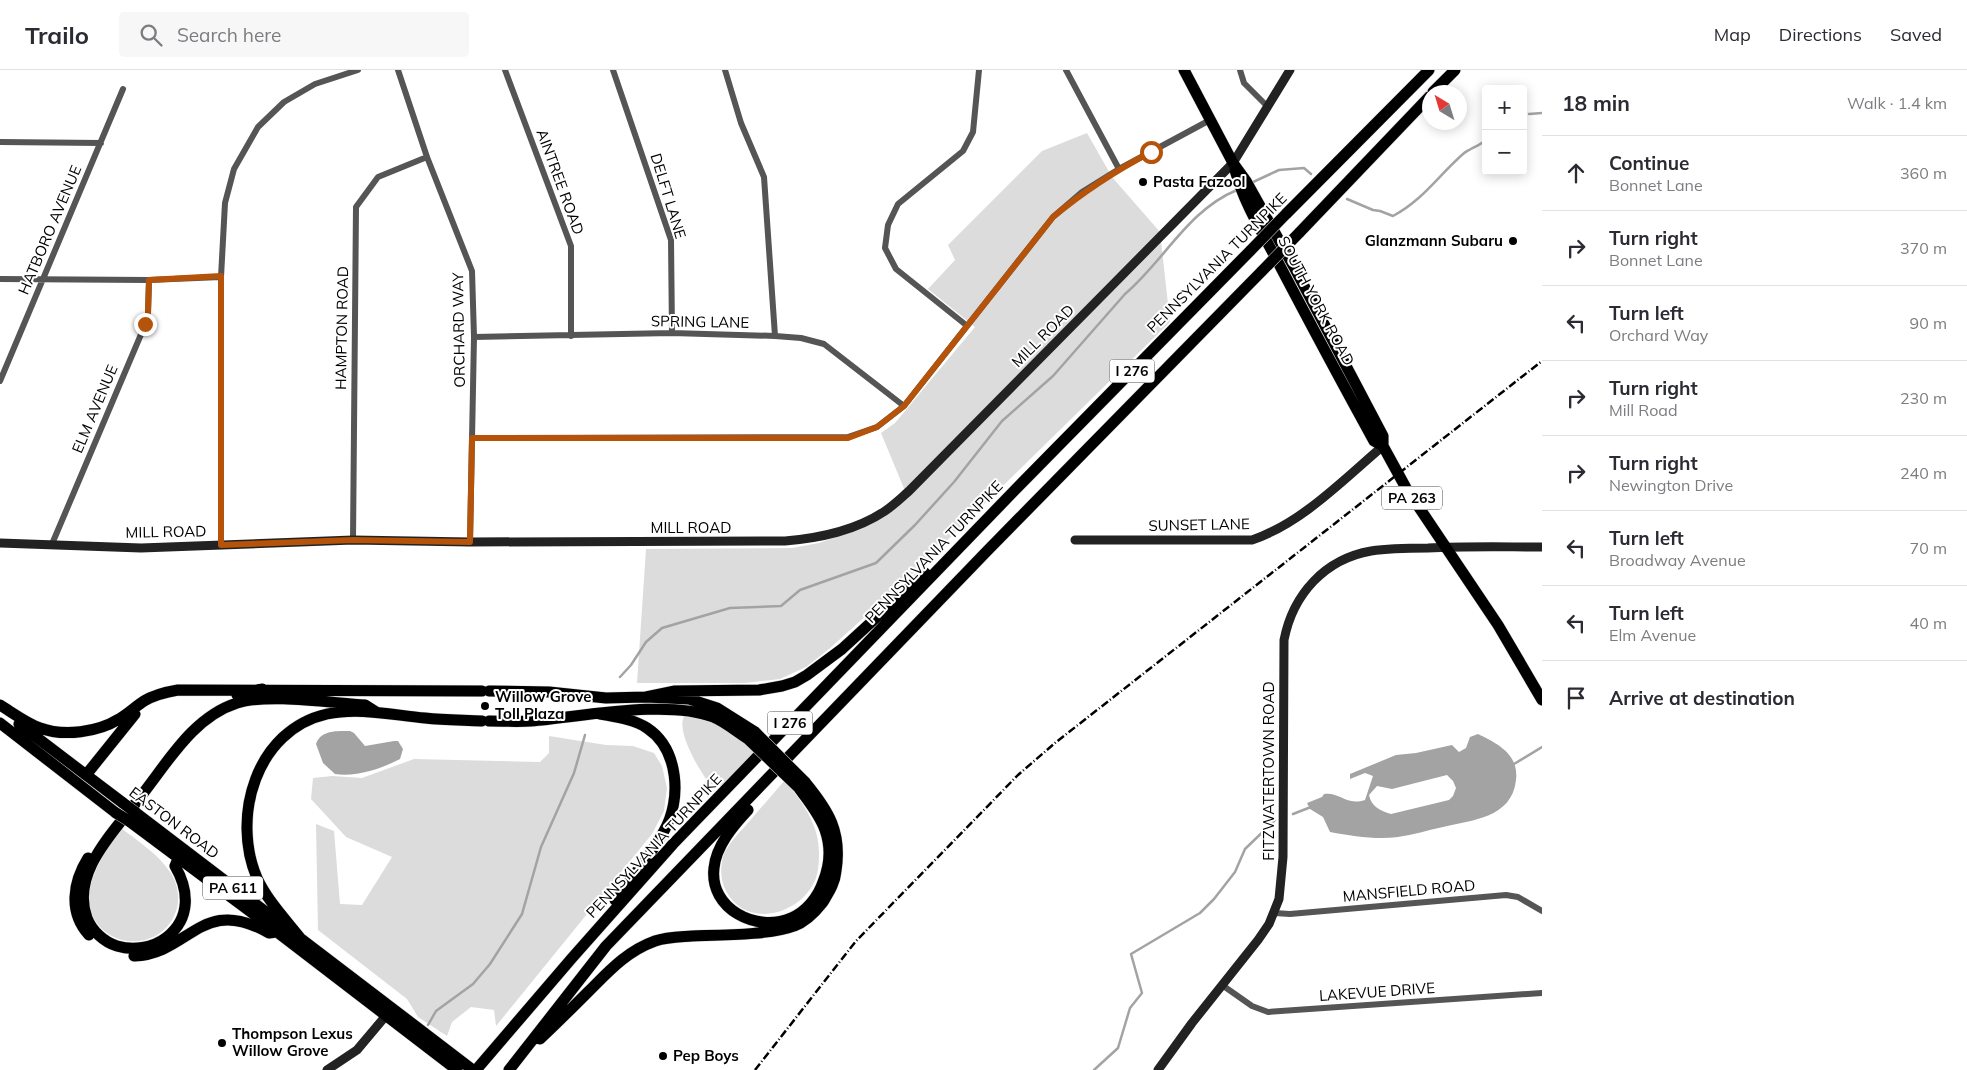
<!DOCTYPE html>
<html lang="en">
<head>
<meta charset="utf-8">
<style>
  :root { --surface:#fff; --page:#f7f7f7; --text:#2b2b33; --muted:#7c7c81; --line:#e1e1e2 }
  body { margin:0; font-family:Mulish,sans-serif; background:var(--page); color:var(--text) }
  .controls { position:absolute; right:15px; top:15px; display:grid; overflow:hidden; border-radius:5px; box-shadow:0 2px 12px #0003 }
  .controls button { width:45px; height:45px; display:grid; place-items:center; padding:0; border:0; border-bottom:1px solid var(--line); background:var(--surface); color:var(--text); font:25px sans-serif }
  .compass { position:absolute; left:1422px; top:15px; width:45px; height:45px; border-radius:50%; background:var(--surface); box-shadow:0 2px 12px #0003; rotate:322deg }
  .stop { position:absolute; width:15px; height:15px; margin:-11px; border:4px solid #b45309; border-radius:50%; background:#fff }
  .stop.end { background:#b45309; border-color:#fff; box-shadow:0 1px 5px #0008 }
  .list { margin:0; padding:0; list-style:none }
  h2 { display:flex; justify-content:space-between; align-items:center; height:65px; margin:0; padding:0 20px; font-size:21px }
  h2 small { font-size:16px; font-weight:400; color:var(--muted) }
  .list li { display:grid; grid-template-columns:32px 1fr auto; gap:15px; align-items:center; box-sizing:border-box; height:75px; padding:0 20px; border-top:1px solid var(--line) }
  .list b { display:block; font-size:19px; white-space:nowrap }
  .list p { margin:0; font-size:16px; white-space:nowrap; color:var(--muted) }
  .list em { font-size:16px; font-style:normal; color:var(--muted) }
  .icon { flex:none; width:28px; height:28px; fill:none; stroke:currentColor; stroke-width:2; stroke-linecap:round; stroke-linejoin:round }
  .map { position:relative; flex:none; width:1542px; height:1000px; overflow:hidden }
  header { display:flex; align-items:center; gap:30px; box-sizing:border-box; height:70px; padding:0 25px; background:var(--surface); border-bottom:1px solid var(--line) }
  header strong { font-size:24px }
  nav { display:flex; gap:28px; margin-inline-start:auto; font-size:18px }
  .search { width:350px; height:45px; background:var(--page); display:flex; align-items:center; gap:12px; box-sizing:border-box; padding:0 18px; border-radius:5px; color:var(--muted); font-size:19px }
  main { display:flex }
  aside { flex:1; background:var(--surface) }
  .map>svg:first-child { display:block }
  .green { fill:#dcdcdc }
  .water { fill:#a3a3a3; fill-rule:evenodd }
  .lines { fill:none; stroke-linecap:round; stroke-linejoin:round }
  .stream { stroke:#a3a3a3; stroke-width:2.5 }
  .highway-casing { stroke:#dbdbdb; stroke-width:12 }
  .street { stroke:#555; stroke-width:6 }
  .secondary { stroke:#222; stroke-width:9 }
  .highway { stroke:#000; stroke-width:11 }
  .rail { stroke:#000; stroke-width:2.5; stroke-dasharray:8 2.5 1 2.5; stroke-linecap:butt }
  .highway-bridge-casing { stroke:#dbdbdb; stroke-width:12; stroke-linecap:butt }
  .highway-bridge { stroke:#000; stroke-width:11 }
  .route { stroke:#b45309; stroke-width:6 }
  .poi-dot { fill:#000; stroke:#fff; stroke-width:2 }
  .labels { text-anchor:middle; stroke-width:4; stroke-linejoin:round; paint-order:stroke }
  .shield { fill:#fff; stroke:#4c4c4c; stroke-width:1 }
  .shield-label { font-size:14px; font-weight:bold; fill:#000 }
  .street-label { font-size:15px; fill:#000; stroke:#fff }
  .poi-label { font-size:15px; font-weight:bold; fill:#000; stroke:#fff; text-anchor:start }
</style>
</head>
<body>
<header>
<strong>Trailo</strong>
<div class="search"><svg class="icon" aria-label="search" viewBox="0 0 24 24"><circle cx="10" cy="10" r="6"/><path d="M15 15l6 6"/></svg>Search here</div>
<nav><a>Map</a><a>Directions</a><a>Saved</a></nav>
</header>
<main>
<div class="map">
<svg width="1542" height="1000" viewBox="0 0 1542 1000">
  <rect width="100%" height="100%" fill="#fff"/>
  <path class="green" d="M1087,63L1112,107L1160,162L1170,252L917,500L829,579L806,597L780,609L745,613H637L646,479L792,478L819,473L859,459L908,428L881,363L895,353L975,257L928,219L955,190L948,175L1042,81Z
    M685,645L714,652L757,681L721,716L710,714C700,702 674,659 685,645Z
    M549,666L606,675L633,676L654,683L662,696L667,718L664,741L652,764L496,956L494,940L471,937L452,952L447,966L418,947L407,929L318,860L316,754L334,761L340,834L362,835L392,787L346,767L311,729L313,708L332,706L362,708L414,689L540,692L549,683Z
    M785,710C798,727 810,742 816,762C820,776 820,795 816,808C802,845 746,860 726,821C720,810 720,795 724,784C729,773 739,763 747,754C760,739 772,725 785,710Z
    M121,758C138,771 158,784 170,802C177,812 180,826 177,838C164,885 97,881 89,834C85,813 108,775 121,758Z"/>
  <path class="water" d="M350,661L354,663L365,676L394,671H398L403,679L400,689C381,699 356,707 335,704L323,693L316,674C321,660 336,661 350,661Z
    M1478,664C1498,674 1519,684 1516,710C1512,748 1472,750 1443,757C1428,760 1413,765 1398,767C1376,770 1353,766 1330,762L1323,747L1310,739L1307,733L1322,727L1324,724C1341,722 1345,736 1365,730L1373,706L1365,703L1350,709V704L1396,685L1416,683L1452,675L1459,682L1466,678L1470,667ZM1447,705L1453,711L1456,718L1453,726L1449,730L1391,744C1380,741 1371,736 1369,725L1377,716L1392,719Z"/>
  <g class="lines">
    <path class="stream" d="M1529,44L1542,43
      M1251,113L1279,100L1304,98L1311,104
      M1347,129L1373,140L1380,141L1393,146C1423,130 1438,106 1463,84C1469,79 1479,76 1486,70
      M620,607L631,595L646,572L662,558L730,538L781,536L800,520L876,493L915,455L954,412L1002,351L1053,306L1125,224C1164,191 1188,140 1237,120
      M1514,694L1542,677
      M1293,744L1311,737
      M428,955L436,941L473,914L490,894L522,844L541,777L574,703L585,665
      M1094,1000L1118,978L1130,938L1142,923L1131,884L1200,843L1214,829L1235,802L1245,779L1275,750"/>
    <defs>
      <path id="highway" d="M1184,0L1233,93L1246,111L1294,197L1383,366V376L1406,418L1498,555L1542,630
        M1433,22L1455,0
        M1235,100C1244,134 1264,165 1280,196C1311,255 1342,313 1374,371L1383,376
        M1286,144L1429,0
        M1299,163L1430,26
        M489,621L549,622L606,628L646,627L689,629L717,638L755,662
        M237,625L262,619
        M646,627L675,621L759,620L782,616L795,612L807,605L842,579L925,503
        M0,635C13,643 26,653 40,658C64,667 98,662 119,649C128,644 136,636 144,631C154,625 166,622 178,620L482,621
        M600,644C615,647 633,649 647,658C679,679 682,730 664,761C651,786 632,807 615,830
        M489,651C503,651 517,652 531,651C581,647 667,629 713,647C725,652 737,662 748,669
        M0,653L116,743
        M19,654L123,733
        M86,705L135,644
        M748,740C733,756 716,776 714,798C709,839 757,863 791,848C806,842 818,827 823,812C830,795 831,777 825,760C820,745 808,731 799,718
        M135,742L473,1000
        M129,751L247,839L457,1000
        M88,788C73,812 68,842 89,865
        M178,789L175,796C189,820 191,848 167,867C153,878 133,881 117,876C104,872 92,861 87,848C70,802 116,760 141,726C168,692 193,647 237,633C268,623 331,633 365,635L376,642
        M301,869C286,850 267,830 257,808C231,747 256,660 327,644C359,637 392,645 425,648C444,650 463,650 482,651
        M134,886C190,884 201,824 269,863L276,862
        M540,969C557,953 573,937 589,921C609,901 627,881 655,871C667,867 680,867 692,866C719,865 772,865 794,856C805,852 816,841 823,832C829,822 835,813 836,801C842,762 829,741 805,712
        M476,1000L572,888L673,774L1013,422L1251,180
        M509,1000L606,876L988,480L1262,201"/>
    </defs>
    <use href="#highway" class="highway-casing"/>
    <path class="street" d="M398,0L427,87L472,201L474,267L470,472
      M505,0L571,176V266
      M613,0L671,170L672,263
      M725,0L741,53L764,107L775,266
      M1066,0L1119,99
      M1240,0L1244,13L1268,37
      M0,72L101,73
      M0,209L149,210L221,207
      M966,255L896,199L885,178L888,155L898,134L963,81L973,62L979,0
      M474,267L672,263L775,266L801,268L824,274L904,336
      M0,311L123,19
      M472,368L848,367L877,357L904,336L1053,147L1082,122L1119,99L1210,50
      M353,470L356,137L378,107L427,87
      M52,474L145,255L148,243L149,210
      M221,475V207L225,133L234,99L258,57L284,32L315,14L358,0
      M1274,843L1290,844L1506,825L1518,827L1542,841
      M1222,915L1252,936L1268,942L1542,923"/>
    <path class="secondary" d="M1075,470H1252C1302,453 1343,410 1383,376
      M0,473L141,478L353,470L470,472L785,471C820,468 855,461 885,441C894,435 901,428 909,421L1233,93L1290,0
      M327,1000L357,980L389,942
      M1158,1000L1192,953L1258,870L1269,854L1279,829L1283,787L1284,570C1293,524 1325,489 1371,481C1390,478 1409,478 1428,478C1466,476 1504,477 1542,477"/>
    <use href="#highway" class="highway"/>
    <path class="rail" d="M755,1000L856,871L1018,705L1055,673L1542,291"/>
    <defs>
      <path id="highway-bridge" d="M1251,180L1286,144
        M1262,201L1299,163
        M755,662L805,712
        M748,669L799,718
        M123,733L135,742
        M116,743L129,751"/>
    </defs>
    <use href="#highway-bridge" class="highway-bridge-casing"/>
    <use href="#highway-bridge" class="highway-bridge"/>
  </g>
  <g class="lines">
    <path class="route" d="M145,254L148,243L149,210L221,206V475L353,470L470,472L472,368H848L877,357L904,336L1053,147C1084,121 1115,101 1151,82"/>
  </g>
  <g class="poi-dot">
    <circle cx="1143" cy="112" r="5"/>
    <circle cx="1513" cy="171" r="5"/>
    <circle cx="485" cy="636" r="5"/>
    <circle cx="222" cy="973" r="5"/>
    <circle cx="663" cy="986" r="5"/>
  </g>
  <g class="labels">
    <g class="shield">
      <rect x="1109.5" y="289.5" width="45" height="23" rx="4"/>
      <rect x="1382" y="416.5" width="60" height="23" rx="4"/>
      <rect x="767.5" y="641.5" width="45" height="23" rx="4"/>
      <rect x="203" y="806.5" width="60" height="23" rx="4"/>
    </g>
    <g class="shield-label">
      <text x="1132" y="306">I 276</text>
      <text x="1412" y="433">PA 263</text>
      <text x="790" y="658">I 276</text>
      <text x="233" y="823">PA 611</text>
    </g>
    <g class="street-label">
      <text transform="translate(560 112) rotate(70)" y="5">AINTREE ROAD</text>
      <text transform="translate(668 126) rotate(73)" y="5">DELFT LANE</text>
      <text transform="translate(50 160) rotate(-67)" y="5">HATBORO AVENUE</text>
      <text transform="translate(1217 193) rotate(-45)" y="5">PENNSYLVANIA TURNPIKE</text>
      <text transform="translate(1316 231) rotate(62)" y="5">SOUTH YORK ROAD</text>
      <text transform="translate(700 252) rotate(1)" y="5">SPRING LANE</text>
      <text transform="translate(342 258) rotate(-89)" y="5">HAMPTON ROAD</text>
      <text transform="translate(459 260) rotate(-91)" y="5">ORCHARD WAY</text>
      <text transform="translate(1043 266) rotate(-45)" y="5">MILL ROAD</text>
      <text transform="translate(95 339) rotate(-67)" y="5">ELM AVENUE</text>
      <text transform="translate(1199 455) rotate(-1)" y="5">SUNSET LANE</text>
      <text x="691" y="463">MILL ROAD</text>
      <text transform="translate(166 462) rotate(-1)" y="5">MILL ROAD</text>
      <text transform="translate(934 482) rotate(-46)" y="5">PENNSYLVANIA TURNPIKE</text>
      <text transform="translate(1269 701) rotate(-90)" y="5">FITZWATERTOWN ROAD</text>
      <text transform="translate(174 753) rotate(37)" y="5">EASTON ROAD</text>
      <text transform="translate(654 776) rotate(-47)" y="5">PENNSYLVANIA TURNPIKE</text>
      <text transform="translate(1409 821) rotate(-5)" y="5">MANSFIELD ROAD</text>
      <text transform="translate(1377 922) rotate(-4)" y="5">LAKEVUE DRIVE</text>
    </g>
    <g class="poi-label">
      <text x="1153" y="117">Pasta Fazool</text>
      <text x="1503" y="176" text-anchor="end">Glanzmann Subaru</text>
      <text x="495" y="632">Willow Grove<tspan x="495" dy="17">Toll Plaza</tspan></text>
      <text x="232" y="969">Thompson Lexus<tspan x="232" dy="17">Willow Grove</tspan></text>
      <text x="673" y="991">Pep Boys</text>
    </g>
  </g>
</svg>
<div class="controls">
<button>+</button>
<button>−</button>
</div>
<svg class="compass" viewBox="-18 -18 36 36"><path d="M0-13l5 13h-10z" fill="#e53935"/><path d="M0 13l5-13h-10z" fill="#7c7c81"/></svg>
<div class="stop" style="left:1151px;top:82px"></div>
<div class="stop end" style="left:145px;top:254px"></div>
</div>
<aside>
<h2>18 min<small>Walk · 1.4 km</small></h2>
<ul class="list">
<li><svg class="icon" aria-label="ahead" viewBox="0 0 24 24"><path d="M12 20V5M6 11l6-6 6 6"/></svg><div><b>Continue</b><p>Bonnet Lane</p></div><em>360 m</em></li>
<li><svg class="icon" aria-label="right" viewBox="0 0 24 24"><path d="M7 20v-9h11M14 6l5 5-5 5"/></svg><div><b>Turn right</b><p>Bonnet Lane</p></div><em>370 m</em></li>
<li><svg class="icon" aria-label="left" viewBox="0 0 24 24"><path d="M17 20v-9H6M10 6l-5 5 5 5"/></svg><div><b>Turn left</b><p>Orchard Way</p></div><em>90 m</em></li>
<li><svg class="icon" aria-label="right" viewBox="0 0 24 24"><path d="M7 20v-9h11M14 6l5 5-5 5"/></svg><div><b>Turn right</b><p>Mill Road</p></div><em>230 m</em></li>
<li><svg class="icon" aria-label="right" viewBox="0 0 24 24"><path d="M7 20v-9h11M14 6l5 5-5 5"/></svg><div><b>Turn right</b><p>Newington Drive</p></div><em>240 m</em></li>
<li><svg class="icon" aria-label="left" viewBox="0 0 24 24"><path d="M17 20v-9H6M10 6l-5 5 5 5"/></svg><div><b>Turn left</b><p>Broadway Avenue</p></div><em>70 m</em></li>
<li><svg class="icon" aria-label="left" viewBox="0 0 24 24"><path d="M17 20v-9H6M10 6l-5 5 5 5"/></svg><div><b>Turn left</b><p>Elm Avenue</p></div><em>40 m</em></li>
<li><svg class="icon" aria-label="arrive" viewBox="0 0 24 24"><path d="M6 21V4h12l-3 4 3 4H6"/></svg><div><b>Arrive at destination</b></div></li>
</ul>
</aside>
</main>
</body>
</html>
